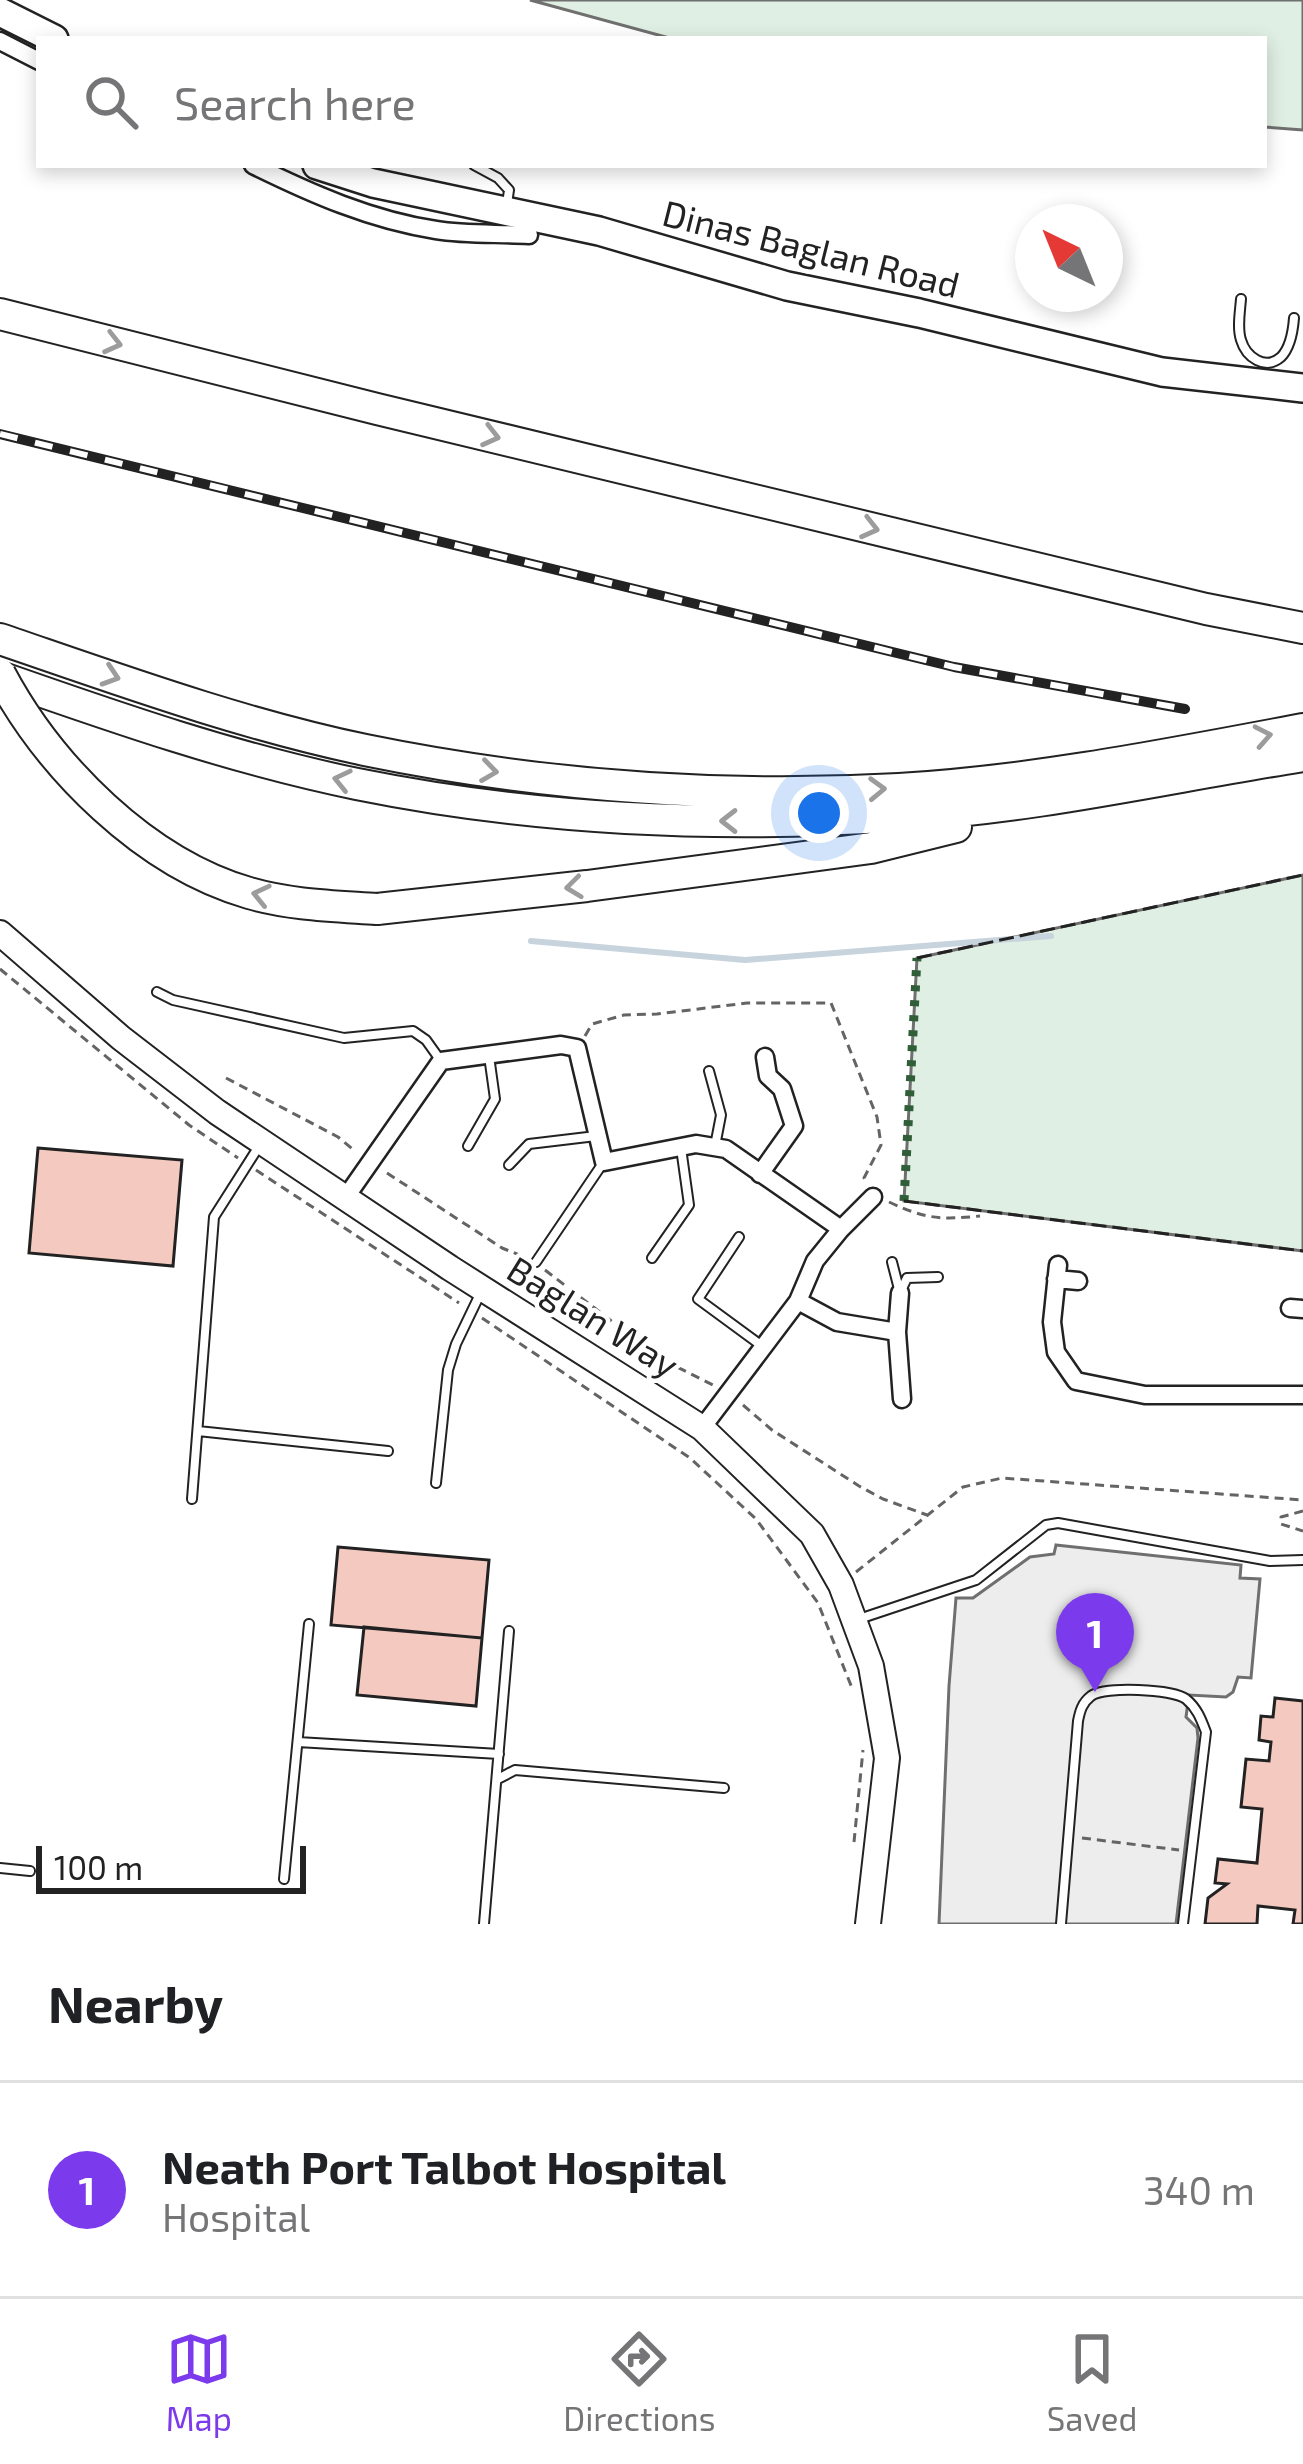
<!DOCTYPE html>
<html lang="en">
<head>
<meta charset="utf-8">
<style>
  :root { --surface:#fff; --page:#f2f2f2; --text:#202124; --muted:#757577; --line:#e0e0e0; --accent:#7c3aed }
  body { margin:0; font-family:"Exo 2",sans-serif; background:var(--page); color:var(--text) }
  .compass { position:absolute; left:1015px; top:204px; width:108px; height:108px; border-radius:50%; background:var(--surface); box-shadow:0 6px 18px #0003; rotate:317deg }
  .scale { position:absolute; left:36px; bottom:30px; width:270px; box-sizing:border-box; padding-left:12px; border:6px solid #222; border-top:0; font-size:33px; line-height:42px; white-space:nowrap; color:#222; -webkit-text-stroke:9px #fff; paint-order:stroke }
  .you { position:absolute; left:819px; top:813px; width:42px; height:42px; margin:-30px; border:9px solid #fff; border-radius:50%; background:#1a73e8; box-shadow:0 0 0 18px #1a73e833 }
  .badge { display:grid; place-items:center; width:78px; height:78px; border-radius:50%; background:var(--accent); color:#fff; font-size:39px; font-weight:700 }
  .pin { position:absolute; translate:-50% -99px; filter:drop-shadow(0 3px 6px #0008) }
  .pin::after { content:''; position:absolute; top:63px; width:42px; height:36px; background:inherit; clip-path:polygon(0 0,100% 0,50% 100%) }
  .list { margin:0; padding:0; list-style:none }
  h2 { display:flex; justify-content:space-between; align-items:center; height:156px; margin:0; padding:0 48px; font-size:51px }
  h2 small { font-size:39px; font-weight:400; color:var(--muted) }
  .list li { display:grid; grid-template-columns:78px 1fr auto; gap:36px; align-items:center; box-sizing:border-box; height:216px; padding:0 48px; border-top:3px solid var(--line) }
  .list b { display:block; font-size:45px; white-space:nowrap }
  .list p { margin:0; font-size:39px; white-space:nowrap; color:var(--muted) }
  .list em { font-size:39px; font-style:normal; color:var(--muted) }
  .icon { flex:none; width:66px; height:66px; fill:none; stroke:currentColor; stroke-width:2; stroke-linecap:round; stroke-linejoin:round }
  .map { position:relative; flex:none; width:1303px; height:1924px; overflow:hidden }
  .search { position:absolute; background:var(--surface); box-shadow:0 6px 18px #0003; left:36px; right:36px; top:36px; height:132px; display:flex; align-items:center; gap:30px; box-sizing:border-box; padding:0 42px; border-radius:0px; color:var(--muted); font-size:45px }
  .sheet { height:372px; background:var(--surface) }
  nav { display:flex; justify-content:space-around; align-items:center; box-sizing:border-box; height:168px; border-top:3px solid var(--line); background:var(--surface); font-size:33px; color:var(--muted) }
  nav a { display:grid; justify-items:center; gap:6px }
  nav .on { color:var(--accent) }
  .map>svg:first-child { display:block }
  .green { fill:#e0efe3; stroke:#6f6f6f; stroke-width:3 }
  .parking { fill:#ededed; stroke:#6f6f6f; stroke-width:3 }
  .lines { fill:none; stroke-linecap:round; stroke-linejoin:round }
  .stream { stroke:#c7d3dd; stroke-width:6 }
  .building { fill:#f3c9c0; stroke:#222; stroke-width:3 }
  .lane-casing { stroke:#222; stroke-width:12 }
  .street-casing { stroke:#222; stroke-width:21 }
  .secondary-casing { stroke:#222; stroke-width:28 }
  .primary-casing { stroke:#222; stroke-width:32 }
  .highway-casing { stroke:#222; stroke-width:34 }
  .path { stroke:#646464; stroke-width:3; stroke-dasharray:9 6; stroke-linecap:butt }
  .lane { stroke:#fff; stroke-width:8 }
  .street { stroke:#fff; stroke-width:16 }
  .secondary { stroke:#fff; stroke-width:24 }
  .primary { stroke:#fff; stroke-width:27 }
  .highway { stroke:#fff; stroke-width:30 }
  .rail-casing { stroke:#222; stroke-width:10 }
  .rail { stroke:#fff; stroke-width:6; stroke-dasharray:18; stroke-linecap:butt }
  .highway-bridge-casing { stroke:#222; stroke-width:34; stroke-linecap:butt }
  .highway-bridge { stroke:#fff; stroke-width:30 }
  .hedge { stroke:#2f5e38; stroke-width:9; stroke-dasharray:6 9; stroke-linecap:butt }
  .fence { stroke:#222; stroke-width:3; stroke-dasharray:15 6; stroke-linecap:butt }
  .oneway { stroke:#9c9c9c }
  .labels { text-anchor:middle; stroke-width:9; stroke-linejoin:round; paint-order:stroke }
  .street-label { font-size:36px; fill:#222; stroke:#fff }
</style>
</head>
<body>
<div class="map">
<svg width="1303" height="1924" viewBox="0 0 1303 1924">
  <rect width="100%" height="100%" fill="#fff"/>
  <path class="green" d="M530,0H1303V130L1264,127V39H673Z
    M1303,875V1251L904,1201L917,958Z"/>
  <path class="parking" d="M1056,1545L1241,1565L1240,1578L1260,1579L1251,1678L1238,1677L1233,1692L1226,1697L1189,1695L1186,1717L1197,1728L1198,1738L1176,1924H939L949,1686L956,1598H973L1030,1557L1054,1554Z"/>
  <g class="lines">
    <path class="stream" d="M531,941L745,960L1051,936"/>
  </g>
  <path class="building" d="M38,1148L182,1160L173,1266L29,1253Z
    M338,1547L489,1560L482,1638L331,1625Z
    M364,1627L482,1638L476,1706L357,1695Z
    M1275,1698L1303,1701V1924H1293L1295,1910L1258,1906L1257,1924H1205L1208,1898L1227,1884L1215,1883L1218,1859L1257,1863L1262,1809L1241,1807L1246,1759L1269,1761L1271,1742L1259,1740L1261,1716L1273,1717Z"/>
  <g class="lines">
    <defs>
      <path id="lane" d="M474,165L498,178L509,190L507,204
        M1241,299C1240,312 1237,328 1241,340C1246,357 1265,371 1281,357C1290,348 1293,331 1294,318
        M157,992L173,1000L344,1038L413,1031L426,1040L441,1061
        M709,1071L721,1115L715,1146
        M468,1146L495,1099L489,1056
        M509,1165L529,1144L596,1136
        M739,1237L698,1299L762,1346
        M652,1258L689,1205L681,1148
        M536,1262L603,1163
        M892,1262L900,1293L907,1278L938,1277
        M198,1431L388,1451
        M436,1483L448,1370L456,1344L482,1290
        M192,1499L214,1217L261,1143
        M856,1620L976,1580L1046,1525L1058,1523L1270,1561L1303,1560
        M298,1742L499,1754
        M498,1779L515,1770L724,1788
        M0,1868L30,1871
        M284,1879L309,1624
        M484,1924L509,1631
        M1061,1924L1078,1721C1080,1711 1082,1703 1091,1696C1105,1686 1172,1689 1186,1699C1197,1708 1201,1719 1206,1732L1183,1924"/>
      <path id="street" d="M0,41L39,61
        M253,165C312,194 371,220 436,230C466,235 498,233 529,235
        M760,1174L794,1126L782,1089L768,1076L765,1057
        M346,1197L441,1061L561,1045L577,1048L604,1162L696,1144L726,1149L841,1229L815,1261L798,1301L702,1428
        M841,1229L873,1197
        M1058,1265L1052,1322L1056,1352L1076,1381L1145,1395H1303
        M1056,1279L1078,1281
        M900,1293L897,1332L902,1399
        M798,1301L837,1322L897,1332
        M1290,1308L1303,1309"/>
      <path id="secondary" d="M0,933L121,1038L217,1112L450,1268L702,1428L812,1534L841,1585L871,1666L887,1758L868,1924"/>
      <path id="primary" d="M0,12L54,39
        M317,165L373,183L599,231L787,286L919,313L1162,372L1303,388"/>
      <path id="highway" d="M0,314L377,409L1206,609L1303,628
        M0,639C120,680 241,724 365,750C541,786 720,799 899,789C1034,781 1170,754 1303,729
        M0,677C117,718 235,759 357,784C535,820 718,828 899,816C1035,808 1169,777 1303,756
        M377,909L587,886L871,848L956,827"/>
    </defs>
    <use href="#lane" class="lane-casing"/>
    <use href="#street" class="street-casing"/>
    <use href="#secondary" class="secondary-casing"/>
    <use href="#primary" class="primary-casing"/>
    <use href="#highway" class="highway-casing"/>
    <path class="path" d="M0,969L189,1125L238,1158
      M585,1036L592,1024L624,1015L657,1014L747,1003H831L877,1117L881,1145L864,1178L866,1181
      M226,1078L338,1137L355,1151
      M256,1170L459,1303
      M387,1173L502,1248L522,1256
      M889,1202C926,1219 939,1220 980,1216
      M545,1270L661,1359L715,1386
      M482,1318L690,1458L756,1519L818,1603L852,1688
      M743,1405L772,1430L859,1486L883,1499L927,1515
      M1303,1511L1281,1517V1524L1303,1531
      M856,1572L963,1487L1002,1478L1303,1500
      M1082,1838L1179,1850
      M854,1842L863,1750"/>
    <use href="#lane" class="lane"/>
    <use href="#street" class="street"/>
    <use href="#secondary" class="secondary"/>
    <use href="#primary" class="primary"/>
    <use href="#highway" class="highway"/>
    <defs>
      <path id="rail" d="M0,434L954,667L1185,709"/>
    </defs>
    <use href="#rail" class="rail-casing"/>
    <use href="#rail" class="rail"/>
    <defs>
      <path id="highway-bridge" d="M0,674C50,768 145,863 249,893C290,905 334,906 377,909"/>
    </defs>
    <use href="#highway-bridge" class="highway-bridge-casing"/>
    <use href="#highway-bridge" class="highway-bridge"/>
    <path class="hedge" d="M904,1201L917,958"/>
    <path class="fence" d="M917,958L1303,875
      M904,1201L1303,1251"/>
  </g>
  <defs><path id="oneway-chevron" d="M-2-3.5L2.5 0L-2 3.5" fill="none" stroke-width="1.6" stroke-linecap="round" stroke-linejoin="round" transform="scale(3)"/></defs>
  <g class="oneway">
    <use href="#oneway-chevron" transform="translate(113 343) rotate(14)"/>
    <use href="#oneway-chevron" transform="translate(491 436) rotate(14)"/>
    <use href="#oneway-chevron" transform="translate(870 528) rotate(14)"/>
    <use href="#oneway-chevron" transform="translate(111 676) rotate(18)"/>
    <use href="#oneway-chevron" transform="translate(1263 736) rotate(-11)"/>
    <use href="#oneway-chevron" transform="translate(489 771) rotate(8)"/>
    <use href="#oneway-chevron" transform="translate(342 780) rotate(-167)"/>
    <use href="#oneway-chevron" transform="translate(877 789) rotate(-2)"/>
    <use href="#oneway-chevron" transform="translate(729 821) rotate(-180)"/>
    <use href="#oneway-chevron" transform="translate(574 887) rotate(173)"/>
    <use href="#oneway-chevron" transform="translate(261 895) rotate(-167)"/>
  </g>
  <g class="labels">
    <g class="street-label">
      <text transform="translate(811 249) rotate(14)" y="13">Dinas Baglan Road</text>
      <text transform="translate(593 1317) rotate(32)" y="13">Baglan Way</text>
    </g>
  </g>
</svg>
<svg class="compass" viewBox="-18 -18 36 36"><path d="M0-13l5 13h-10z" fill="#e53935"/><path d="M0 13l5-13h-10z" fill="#757577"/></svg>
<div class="scale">100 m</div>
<div class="you"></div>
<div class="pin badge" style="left:1095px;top:1692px">1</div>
<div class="search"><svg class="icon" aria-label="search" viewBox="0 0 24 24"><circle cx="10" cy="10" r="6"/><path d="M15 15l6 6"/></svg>Search here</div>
</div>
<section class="sheet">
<h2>Nearby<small></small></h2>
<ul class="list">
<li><span class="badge">1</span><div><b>Neath Port Talbot Hospital</b><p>Hospital</p></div><em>340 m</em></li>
</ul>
</section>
<nav>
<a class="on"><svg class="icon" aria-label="map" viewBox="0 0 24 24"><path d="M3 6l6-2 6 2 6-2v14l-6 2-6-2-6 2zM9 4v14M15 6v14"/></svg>Map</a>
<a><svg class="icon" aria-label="directions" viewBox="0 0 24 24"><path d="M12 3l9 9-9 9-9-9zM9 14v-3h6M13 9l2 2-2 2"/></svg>Directions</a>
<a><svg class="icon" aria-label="saved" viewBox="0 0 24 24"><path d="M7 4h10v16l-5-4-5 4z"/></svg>Saved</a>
</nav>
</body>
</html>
